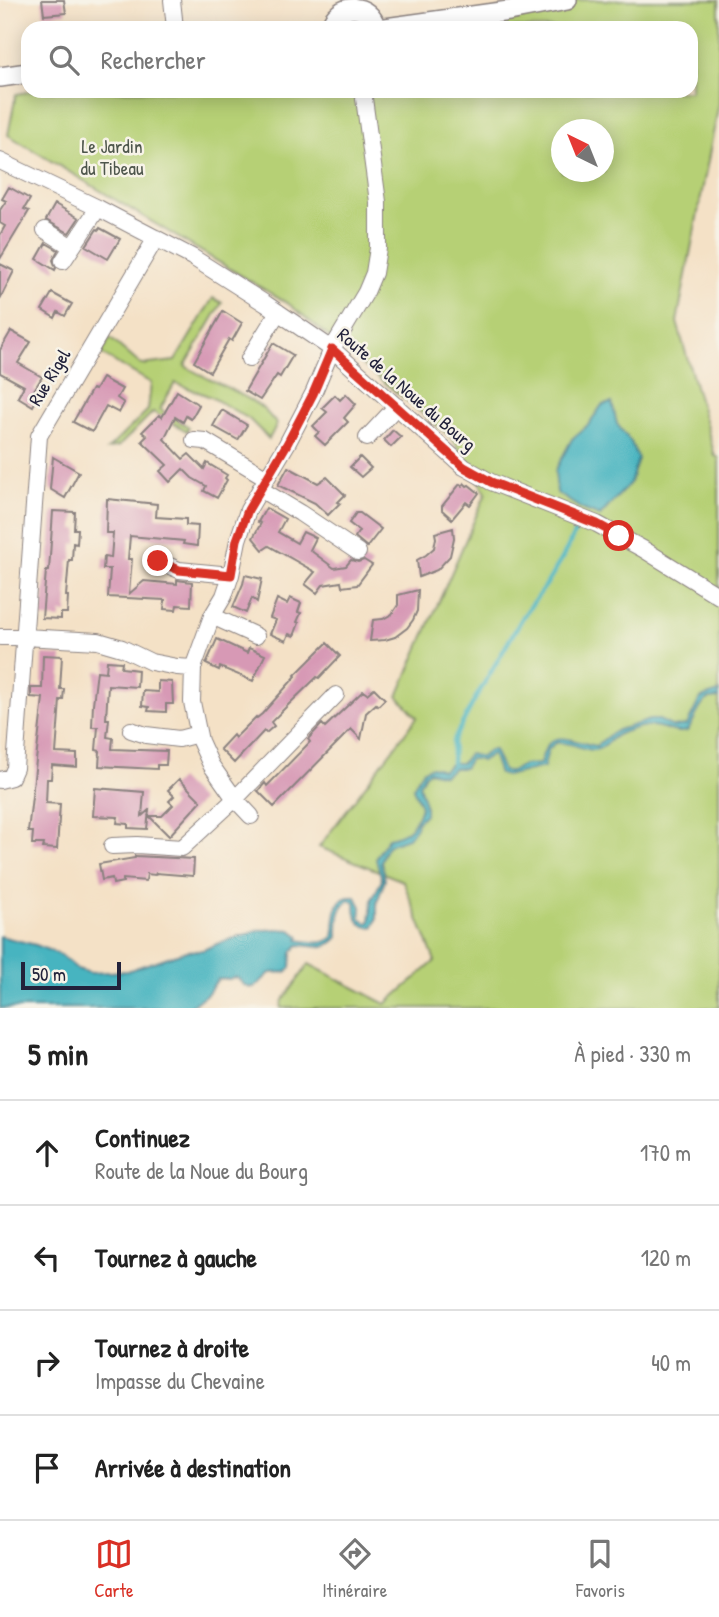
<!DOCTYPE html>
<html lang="fr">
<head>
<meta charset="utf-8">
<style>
  :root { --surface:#fff; --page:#f2f2f2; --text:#222; --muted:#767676; --line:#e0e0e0; --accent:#d93025 }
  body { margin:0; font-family:"Patrick Hand",sans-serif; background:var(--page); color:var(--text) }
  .compass { position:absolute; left:551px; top:119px; width:63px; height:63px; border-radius:50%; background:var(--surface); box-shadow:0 4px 18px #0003; rotate:317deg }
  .scale { position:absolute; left:21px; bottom:18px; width:100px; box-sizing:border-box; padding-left:7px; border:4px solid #22223b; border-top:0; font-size:19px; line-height:24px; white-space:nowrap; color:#22223b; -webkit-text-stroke:5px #f7f3e8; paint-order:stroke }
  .stop { position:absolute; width:21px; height:21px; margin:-16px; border:5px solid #d93025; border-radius:50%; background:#fff }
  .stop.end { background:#d93025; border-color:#fff; box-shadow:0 2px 7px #0008 }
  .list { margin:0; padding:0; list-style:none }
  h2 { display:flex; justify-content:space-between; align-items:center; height:91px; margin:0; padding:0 28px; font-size:30px }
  h2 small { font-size:23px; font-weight:400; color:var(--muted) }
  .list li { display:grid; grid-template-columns:46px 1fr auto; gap:21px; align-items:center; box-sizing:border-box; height:105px; padding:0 28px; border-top:2px solid var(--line) }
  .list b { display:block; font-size:26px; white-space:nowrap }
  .list p { margin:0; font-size:23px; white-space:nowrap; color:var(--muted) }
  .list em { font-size:23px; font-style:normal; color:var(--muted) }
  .icon { flex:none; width:38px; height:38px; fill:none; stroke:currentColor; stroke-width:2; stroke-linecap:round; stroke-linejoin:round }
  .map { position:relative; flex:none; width:719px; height:1008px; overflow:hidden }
  .search { position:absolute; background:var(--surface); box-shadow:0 4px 18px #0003; left:21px; right:21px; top:21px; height:77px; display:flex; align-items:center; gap:18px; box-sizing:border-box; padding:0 24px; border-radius:21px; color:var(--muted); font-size:26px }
  .sheet { height:511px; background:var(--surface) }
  nav { display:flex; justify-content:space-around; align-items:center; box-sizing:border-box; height:98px; border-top:2px solid var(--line); background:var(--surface); font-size:19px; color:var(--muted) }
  nav a { display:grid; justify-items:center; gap:4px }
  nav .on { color:var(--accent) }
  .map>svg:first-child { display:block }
  .green { fill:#b6d075; stroke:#6c7958; stroke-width:2; fill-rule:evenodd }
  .water { fill:#46b4c0; stroke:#346b7e; stroke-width:2 }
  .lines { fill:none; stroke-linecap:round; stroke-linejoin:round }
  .stream { stroke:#46b4c0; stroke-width:4.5 }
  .building { fill:#d799b5 }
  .minor-casing { stroke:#8b8280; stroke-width:18 }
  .tertiary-casing { stroke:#8b8280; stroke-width:22 }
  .minor { stroke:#fff; stroke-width:16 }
  .tertiary { stroke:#fff; stroke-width:19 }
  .route { stroke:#d93025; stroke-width:9 }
  .labels { text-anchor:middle; stroke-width:5; stroke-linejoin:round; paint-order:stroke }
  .park-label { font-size:19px; fill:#4e564c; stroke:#f7f3e8 }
  .street-label { font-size:19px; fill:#22223b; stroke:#f7f3e8 }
</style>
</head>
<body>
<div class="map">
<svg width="719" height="1008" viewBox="0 0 719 1008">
  <rect width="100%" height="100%" fill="#f7f3e8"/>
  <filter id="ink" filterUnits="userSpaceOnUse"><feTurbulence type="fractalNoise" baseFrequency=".0143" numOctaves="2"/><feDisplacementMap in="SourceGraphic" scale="14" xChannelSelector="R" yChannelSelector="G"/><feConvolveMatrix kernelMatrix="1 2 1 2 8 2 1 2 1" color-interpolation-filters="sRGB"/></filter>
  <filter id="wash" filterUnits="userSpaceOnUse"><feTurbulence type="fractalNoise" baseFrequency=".00686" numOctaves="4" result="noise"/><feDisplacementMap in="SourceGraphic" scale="28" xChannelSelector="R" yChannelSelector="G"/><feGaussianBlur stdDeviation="1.57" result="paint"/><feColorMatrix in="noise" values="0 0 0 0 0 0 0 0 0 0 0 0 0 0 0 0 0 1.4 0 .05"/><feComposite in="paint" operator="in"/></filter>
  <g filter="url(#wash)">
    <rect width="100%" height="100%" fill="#f4e1c6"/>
    <path class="green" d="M552,0H719V103L677,322L715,456L719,458V1008H281L282,1002L309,964L386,1004L435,961L403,881L319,847L417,717L398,696L486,493L452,438L290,305L8,135L16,94L34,91H691V28H393ZM562,130H604V172H562Z
      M213,298L222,303L185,366C209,381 238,390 261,407C267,412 272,419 277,424L269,439L249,419L211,397L175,383L160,409L189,427L187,431L153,412L119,446L108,449L148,410L151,383L101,354L110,338L141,365L175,361Z"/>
    <path class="water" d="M612,403L617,424L631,442L638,459L630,483L600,516L582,509L557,493L555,471L572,439L589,424L602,405Z
      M719,692V698C715,699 711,698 707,700C700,704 693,724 687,731C672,735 664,725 649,726C640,726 625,731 617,735C609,739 603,750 594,750C581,750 572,741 555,743L548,750L544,767L506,776L499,774L492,754L481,761L477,759H470L464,768H454L444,775L429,771L425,774L419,785L425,804V814L417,822L416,827L408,838L391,844L387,847L384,853L381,861L385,880L377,902V920L373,927C357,928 355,916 355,902L349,900C337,908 338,923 338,937C325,952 314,945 298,945L292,952L291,968L286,972L270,973L256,986L250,988L244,985L237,977L229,979H218L207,994L188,1008H0V936L36,945L61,955L77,969L91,973L127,971L186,951L203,950L217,944L256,931L274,929L291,930L300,937L298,940C310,942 323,946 333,937C336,921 331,894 356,897L361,907L360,918L367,923L370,922L372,899L382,880L376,859L377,856L388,838C407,835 416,825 421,806L413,788C417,780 422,767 432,767C436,767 439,769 443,770L452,763H462L469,754L481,757L490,750H494L503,771L509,772L524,765L540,764C549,726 565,740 596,746L608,736L618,730L650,720H659L673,727L687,725L700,699L706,696Z"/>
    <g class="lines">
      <path class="stream" d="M452,763L453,741L474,701L524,615L546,585L563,557L575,532"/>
    </g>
    <g id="blocks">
      <path class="building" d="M42,0H64L66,13L44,15Z
        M9,187L30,199L24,209L29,211L0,259V235L5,226L0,223V210L6,201L2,199Z
        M55,204L79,218L69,233L46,220Z
        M100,228L120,239L108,259L86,246L97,229L99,230Z
        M46,243L58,250L53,260L56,268L55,270L37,259Z
        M0,264L14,271L0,299Z
        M52,293L72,304L65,316L58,312L55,318L42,310Z
        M223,311L242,323L232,341L229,339L210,372L194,362Z
        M11,331L31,342L18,363L42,377L34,390L40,393L33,406L18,397L24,386L0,373V350Z
        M273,343L293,355L280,377L277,375L260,400L245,391Z
        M102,378L122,389L117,398L124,403L119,413L106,406L92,432L73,422L92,389L95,390Z
        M177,391L199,405L191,419L186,416L183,422L175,417L164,439L183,459L189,454L204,469L207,463L227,475L225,478L227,480L217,498L204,491L206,486L192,478L183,469L170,482L160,471L167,465L142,441L147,436L142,432L159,415L162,417Z
        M346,394L356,404L344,418L348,422L325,445L315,436L319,432L313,426L327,412L322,408L335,395L340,400Z
        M222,410L247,425L238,440L213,426Z
        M393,430L401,437L391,447L384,440Z
        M53,457L79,472L65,498L50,489Z
        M360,457L371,468L361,477L350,467Z
        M288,467L318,483L327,477L345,495L338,502L340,503L328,515L315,503L278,485Z
        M464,483L467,486L469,485L479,493L470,505L466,502L452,519L442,510V506L460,484L462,486Z
        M107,499L157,504L156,517L186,519V525L198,526L197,546L183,544L184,541L130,536L128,559H132L129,594L144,581L177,584V580L192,582L191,606L177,605L176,610L164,609L165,600L108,597L110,569H103L104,557L111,558L113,533H106Z
        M266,508L285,519L278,532L297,543L303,532L316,538L310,550L334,568L346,566L351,560L358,562L364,560L372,565L357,585L342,587L341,582L323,585L317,593L305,584L315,572L269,546L263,550L253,538L261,523L258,522Z
        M53,511L75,512L74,529H78L77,544L73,543L72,560H69L66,596H68L67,613H61V619L42,618L46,571H49Z
        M356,513H360L381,529L367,547L355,537L359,531L349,523Z
        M453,528L454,538L450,556L437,570L419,577L417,560L426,555L434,548L436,538L435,533Z
        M245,575L262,579L257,602L252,598L246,613L233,607L243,584Z
        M418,590L417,611L413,620L407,628L395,637L385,640L370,641L373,620L383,619L392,614L398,605V595Z
        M290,598L301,603L298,612L301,613L297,622L299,623L294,636L289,634L286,641L270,634L276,620L270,618L277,599L287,604Z
        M217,639L247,653L249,648L265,655L253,681L220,667L219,670L206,664Z
        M327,643L340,656L319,678L317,677L286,707L271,722L274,726L266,733L264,731L234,763L220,749L233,735L235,738L256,717L257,718L262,714L296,676L295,675Z
        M43,655L62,656L60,689H64L63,700H60L56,753L77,754V767L52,765L51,779H47L46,803L60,804L57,849L43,848L44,844H32L33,832H28L43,698L31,697V688H42Z
        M107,661L122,662L121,668L138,670L137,687L108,685L106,719H109L107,737L113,738L112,749L167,751L166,765H157V769L99,766L100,751L96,750L98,727H92L93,704L97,671L106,672Z
        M158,681L172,682L173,704H166V712L148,711L149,707L142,706L143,691L158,692Z
        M374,688L385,699L378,706L376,704L366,713L361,739L351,729L274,807L258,791L265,783L267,786L310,742L308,739L322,724L325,727L363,691L367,694Z
        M179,779L201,801L169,836L149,816H162L173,805L169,801L174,796L168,790Z
        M95,788L144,792L142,816L149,810L147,829L128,828V824L117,823L118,817L93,816Z
        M135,856L194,859L193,876L156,873L155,875L147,874L146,881L123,879V882L113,884L112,878L102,880L99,864L135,858Z"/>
    </g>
  </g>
  <g filter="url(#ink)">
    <use href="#blocks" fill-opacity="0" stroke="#8b8280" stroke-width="2"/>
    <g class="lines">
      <defs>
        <path id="minor" d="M172,0L175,28
          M0,161L98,208L192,257L266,304L332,349L464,467L491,482L597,524L643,549L719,596
          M45,230L72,247
          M63,261L98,208
          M249,359L278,312
          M367,438L397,406
          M194,440L205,441L267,478
          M260,489L300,513L358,552
          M158,561L179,570L231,575
          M212,616L256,636
          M0,637H24L98,641L122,648L151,662L177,667L193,668
          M131,730L146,735L179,739L198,734
          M0,780L11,777L15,768L39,436L156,238
          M251,816L235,799L211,765L200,741L192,702L193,668L212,616L224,596L231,575L238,540L248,510L287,444L313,394L332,349L366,292L374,273L378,248V202L363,91
          M112,846L137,845L182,848L235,799L336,695"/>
        <path id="tertiary" d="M330,28C338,2 369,2 376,28
          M385,28L509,11L567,0
          M0,77L28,73"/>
      </defs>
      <use href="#minor" class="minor-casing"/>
      <use href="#tertiary" class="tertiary-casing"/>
      <use href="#minor" class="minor"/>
      <use href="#tertiary" class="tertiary"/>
    </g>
  </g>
  <g class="lines" filter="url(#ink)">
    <path class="route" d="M158,561L179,570L231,575L237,540L248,510L287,444L313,394L332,349L464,467L491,482L552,506L597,524L619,536"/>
  </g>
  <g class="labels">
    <g class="park-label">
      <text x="112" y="153">Le Jardin<tspan x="112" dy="22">du Tibeau</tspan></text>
    </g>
    <g class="street-label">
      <text transform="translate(49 377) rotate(-59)" y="7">Rue Rigel</text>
      <text transform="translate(407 389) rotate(41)" y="7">Route de la Noue du Bourg</text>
    </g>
  </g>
</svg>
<svg class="compass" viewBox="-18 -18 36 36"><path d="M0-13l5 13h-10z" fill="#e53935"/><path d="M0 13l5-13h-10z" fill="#767676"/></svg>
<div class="scale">50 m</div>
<div class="stop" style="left:619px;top:536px"></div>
<div class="stop end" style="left:158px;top:561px"></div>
<div class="search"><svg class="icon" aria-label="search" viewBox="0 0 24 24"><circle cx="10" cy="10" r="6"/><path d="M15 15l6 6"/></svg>Rechercher</div>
</div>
<section class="sheet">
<h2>5 min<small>À pied · 330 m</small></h2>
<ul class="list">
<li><svg class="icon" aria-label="ahead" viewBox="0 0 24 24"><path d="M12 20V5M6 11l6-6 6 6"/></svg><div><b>Continuez</b><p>Route de la Noue du Bourg</p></div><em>170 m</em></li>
<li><svg class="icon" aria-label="left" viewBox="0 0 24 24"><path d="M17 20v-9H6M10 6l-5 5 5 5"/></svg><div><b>Tournez à gauche</b></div><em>120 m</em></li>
<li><svg class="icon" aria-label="right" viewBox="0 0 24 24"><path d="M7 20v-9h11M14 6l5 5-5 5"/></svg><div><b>Tournez à droite</b><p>Impasse du Chevaine</p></div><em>40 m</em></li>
<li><svg class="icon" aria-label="arrive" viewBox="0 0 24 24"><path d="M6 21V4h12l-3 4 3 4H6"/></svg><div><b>Arrivée à destination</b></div></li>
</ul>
</section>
<nav>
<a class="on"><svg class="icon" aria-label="map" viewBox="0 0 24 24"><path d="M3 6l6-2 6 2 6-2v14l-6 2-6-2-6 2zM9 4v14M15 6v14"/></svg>Carte</a>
<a><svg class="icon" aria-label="directions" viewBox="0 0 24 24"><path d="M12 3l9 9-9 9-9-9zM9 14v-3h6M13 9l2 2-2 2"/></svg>Itinéraire</a>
<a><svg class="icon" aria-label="saved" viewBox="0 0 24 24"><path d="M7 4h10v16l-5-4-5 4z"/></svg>Favoris</a>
</nav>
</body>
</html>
